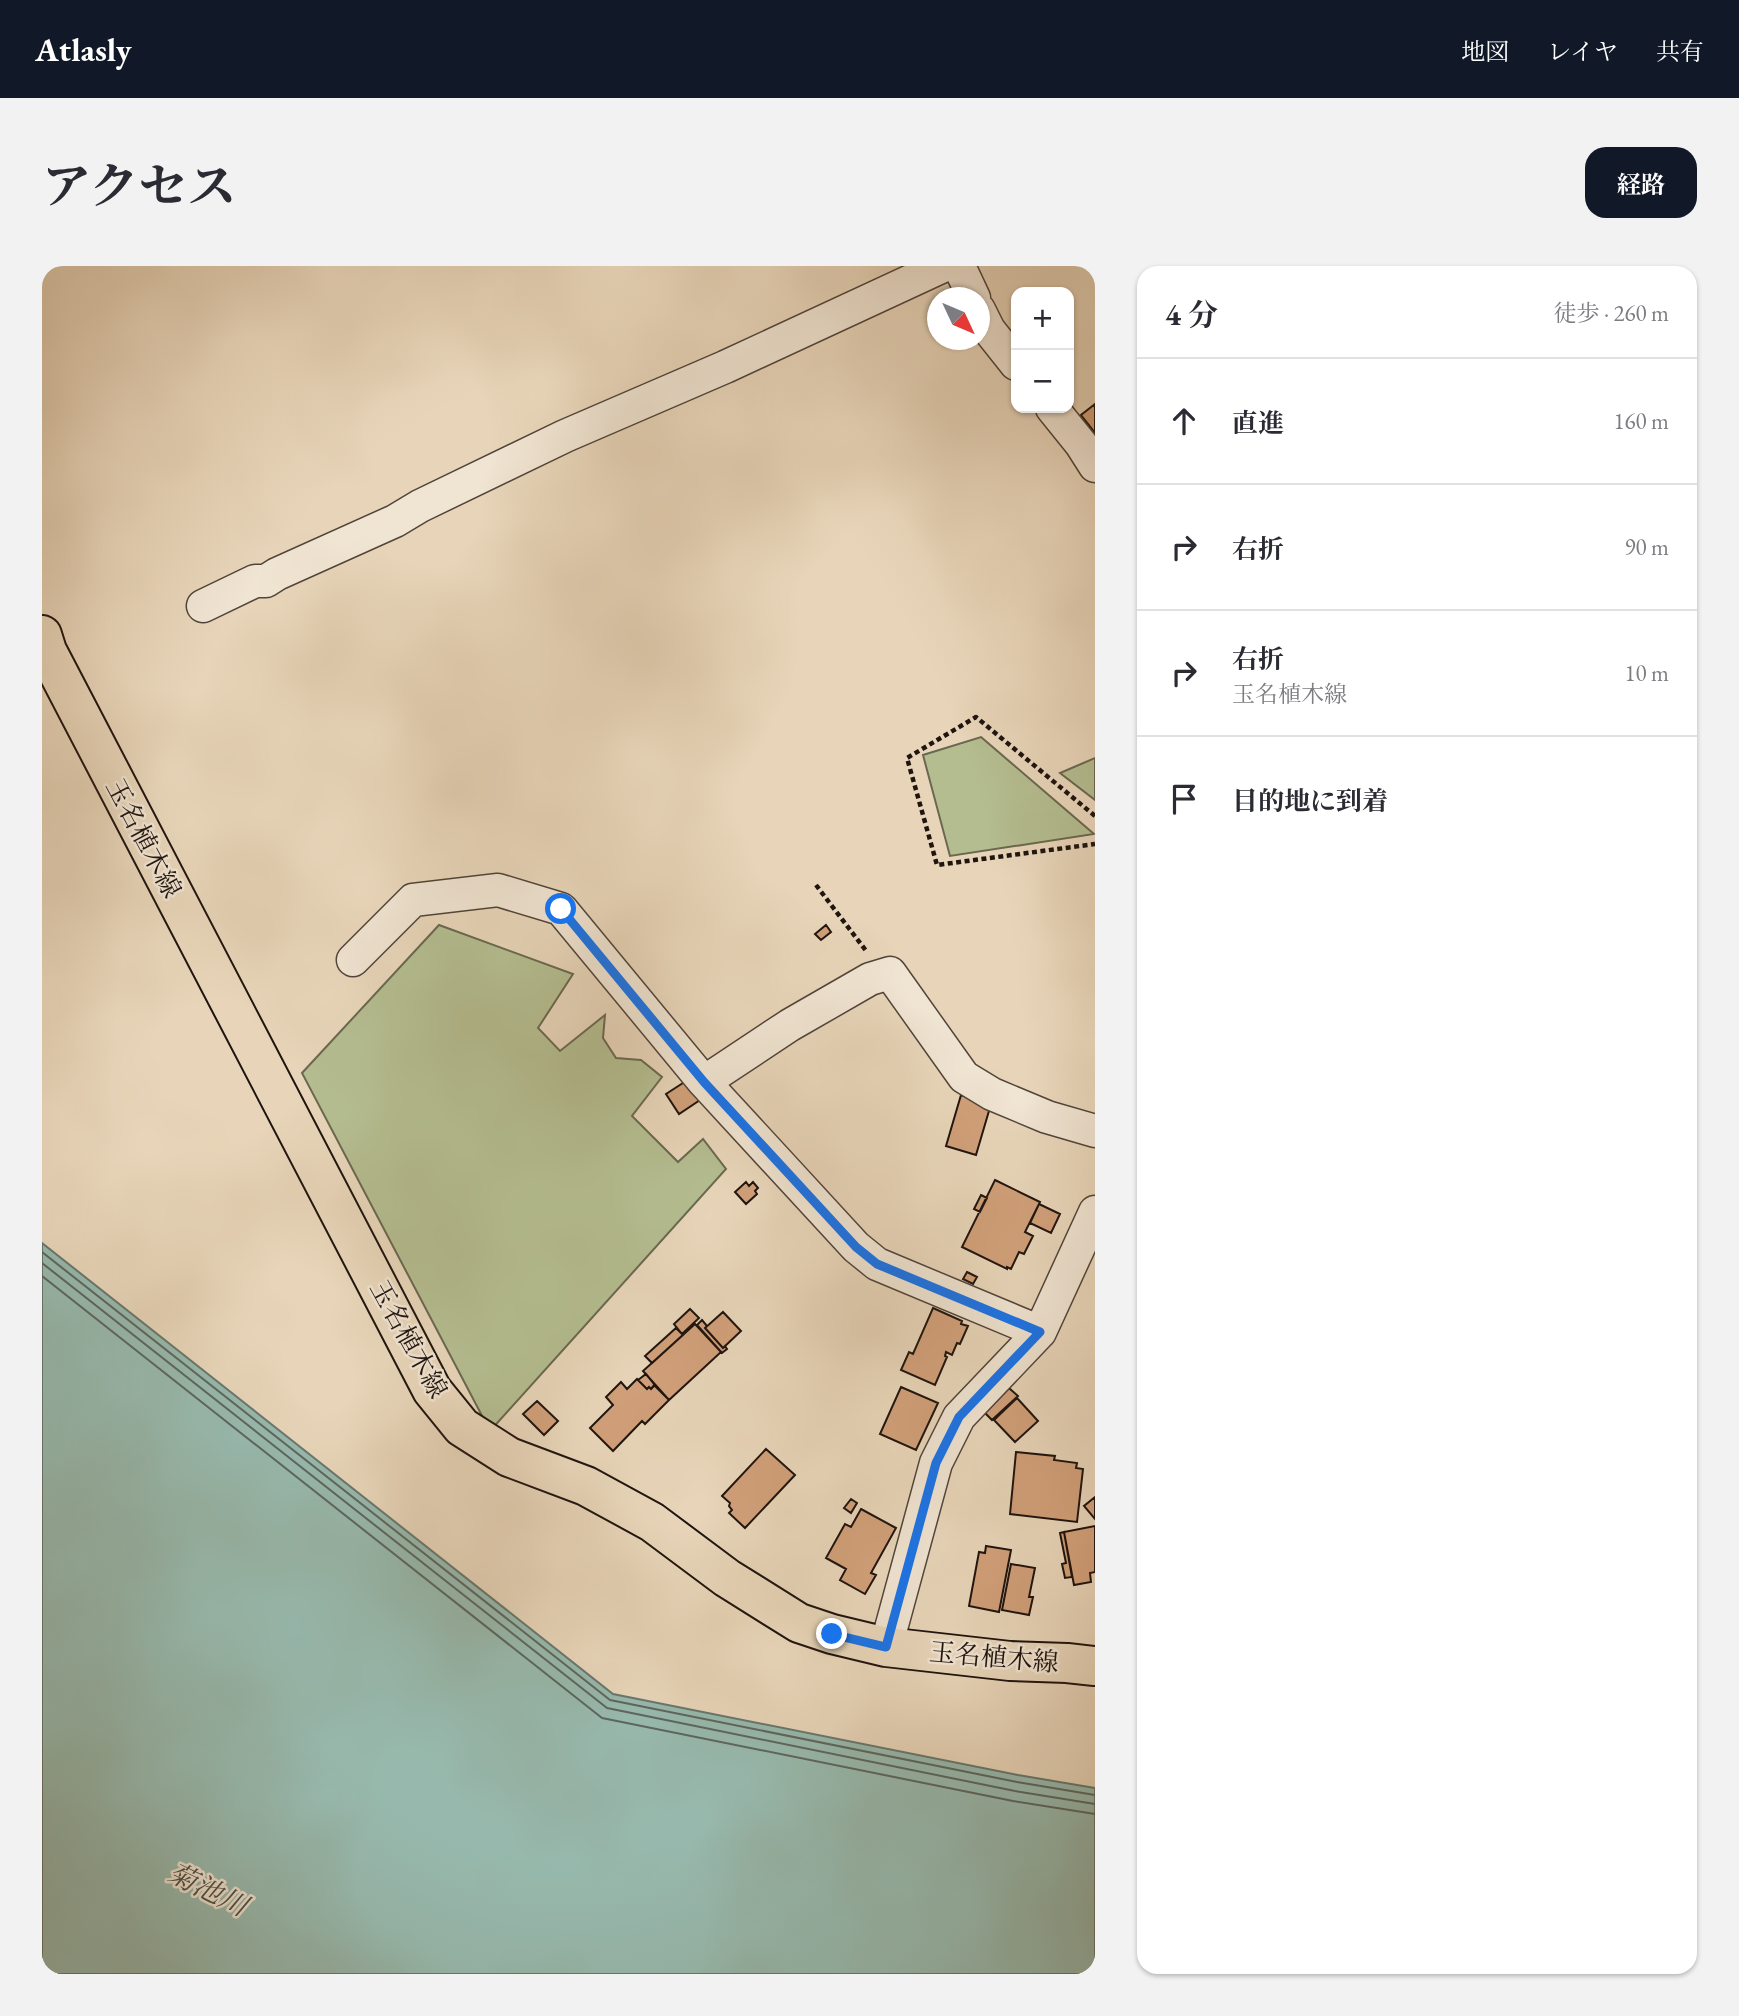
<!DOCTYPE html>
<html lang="ja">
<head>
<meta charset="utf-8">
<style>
  :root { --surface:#fff; --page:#f2f2f3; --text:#2b2b33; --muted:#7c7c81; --line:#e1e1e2; --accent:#111827 }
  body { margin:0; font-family:"EB Garamond","Noto Serif JP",serif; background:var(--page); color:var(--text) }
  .controls { position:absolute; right:21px; top:21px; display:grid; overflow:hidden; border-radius:14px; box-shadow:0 2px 5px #0004 }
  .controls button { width:63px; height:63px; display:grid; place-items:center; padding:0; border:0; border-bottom:2px solid var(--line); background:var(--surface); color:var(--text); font:35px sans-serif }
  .compass { position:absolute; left:885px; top:21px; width:63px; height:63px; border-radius:50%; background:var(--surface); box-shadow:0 2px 5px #0004; rotate:134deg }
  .stop { position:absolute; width:21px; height:21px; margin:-16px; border:5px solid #1a73e8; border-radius:50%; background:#fff }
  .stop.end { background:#1a73e8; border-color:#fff; box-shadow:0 2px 7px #0008 }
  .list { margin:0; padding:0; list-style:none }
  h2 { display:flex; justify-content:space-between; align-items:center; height:91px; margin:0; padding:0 28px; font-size:30px }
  h2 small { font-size:23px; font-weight:400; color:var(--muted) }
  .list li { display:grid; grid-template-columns:46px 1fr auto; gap:21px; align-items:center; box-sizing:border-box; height:126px; padding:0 28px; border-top:2px solid var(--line) }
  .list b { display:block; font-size:26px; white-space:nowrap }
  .list p { margin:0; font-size:23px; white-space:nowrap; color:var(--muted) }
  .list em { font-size:23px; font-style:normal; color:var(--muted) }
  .icon { flex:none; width:38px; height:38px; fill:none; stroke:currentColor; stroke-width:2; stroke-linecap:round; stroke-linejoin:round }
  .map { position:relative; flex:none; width:1053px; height:1708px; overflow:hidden; border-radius:21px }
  header { display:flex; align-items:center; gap:42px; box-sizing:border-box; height:98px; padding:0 35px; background:var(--accent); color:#fff }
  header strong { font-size:33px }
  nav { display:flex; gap:38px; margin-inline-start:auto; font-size:24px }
  .intro { display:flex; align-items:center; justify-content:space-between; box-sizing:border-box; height:168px; padding:0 42px }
  h1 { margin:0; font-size:49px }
  .button { padding:18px 32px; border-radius:21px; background:var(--accent); color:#fff; font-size:24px; font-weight:700 }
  main { display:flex; gap:42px; padding:0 42px }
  aside { flex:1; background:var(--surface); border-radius:21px; box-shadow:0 2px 5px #0004 }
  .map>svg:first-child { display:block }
  .green { fill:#b4bd90; stroke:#6a6850; stroke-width:2 }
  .water { fill:#97b9ad; stroke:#67776e; stroke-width:2 }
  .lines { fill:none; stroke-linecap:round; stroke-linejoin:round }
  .shore { stroke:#5b665e; stroke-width:2 }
  .building { fill:#d1a07a; stroke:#1f140f; stroke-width:2 }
  .minor-casing { stroke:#51443a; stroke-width:35 }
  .major-casing { stroke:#1f140f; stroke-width:42 }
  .path { stroke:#1f140f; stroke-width:4.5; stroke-dasharray:5 3.5; stroke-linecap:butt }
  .minor { stroke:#f0e4d2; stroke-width:32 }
  .major { stroke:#e8d5b9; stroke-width:38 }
  .route { stroke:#1a73e8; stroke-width:9 }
  .labels { text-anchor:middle; stroke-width:5; stroke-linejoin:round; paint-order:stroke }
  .street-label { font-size:26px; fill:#1f140f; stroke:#f0e4d2 }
  .water-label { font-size:28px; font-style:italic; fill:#494e46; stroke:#f0e4d2 }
</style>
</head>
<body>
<header>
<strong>Atlasly</strong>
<nav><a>地図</a><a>レイヤ</a><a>共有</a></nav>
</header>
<div class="intro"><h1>アクセス</h1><a class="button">経路</a></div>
<main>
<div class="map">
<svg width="1053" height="1708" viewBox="0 0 1053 1708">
  <rect width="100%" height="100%" fill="#e8d5b9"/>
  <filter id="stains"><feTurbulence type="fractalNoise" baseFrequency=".00286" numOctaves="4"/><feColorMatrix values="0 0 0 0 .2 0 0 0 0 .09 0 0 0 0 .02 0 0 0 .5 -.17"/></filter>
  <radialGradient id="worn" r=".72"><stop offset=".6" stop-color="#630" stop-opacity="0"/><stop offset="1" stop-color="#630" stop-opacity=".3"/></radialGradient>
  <path class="green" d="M939,471L1052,568L908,590L881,489Z
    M1053,492V534L1018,507Z
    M397,659L531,708L496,762L518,785L563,749L561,772L574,792L599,794L620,811L590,850L636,896L661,873L684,903L448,1165L260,807Z"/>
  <path class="water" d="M0,977L571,1428L976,1509L1053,1522V1708H0Z"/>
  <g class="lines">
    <path class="shore" d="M0,986L568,1434L975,1516L1053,1529
      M0,997L565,1442L973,1525L1053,1538
      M0,1010L560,1452L971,1535L1053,1548"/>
  </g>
  <path class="building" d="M1053,138V167L1039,149Z
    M784,659L789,666L779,674L773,668Z
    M644,815L658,834L637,848L624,828Z
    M919,829L949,838L934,889L904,880Z
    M953,914L998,936L983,966L991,970L982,988L977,986L969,1003L965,1001V1003L920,981Z
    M704,916L707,920L711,916L716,922L713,925L715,928L704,938L693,926Z
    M939,929L945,932L938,946L932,943Z
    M997,938L1018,948L1009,967L988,957Z
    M925,1006L935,1011L931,1018L921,1013Z
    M891,1042L920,1055L919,1058L926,1060L918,1078L915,1077L910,1089L904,1086L903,1090L905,1091L893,1119L859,1104L867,1086L871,1088Z
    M648,1043L657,1052L640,1068L632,1058Z
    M681,1046L699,1065L681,1082L663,1062Z
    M660,1054L665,1060L663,1062L681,1082L683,1080L685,1083L680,1087L655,1059Z
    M653,1058L679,1086L627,1134L601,1105Z
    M634,1062L641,1069L610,1097L603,1090Z
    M604,1108L613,1119L609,1123L607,1121L605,1123L596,1114Z
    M595,1113L605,1123L607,1121L609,1123L612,1119L627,1134L603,1158L600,1155L571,1185L548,1162L571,1139L564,1131L579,1116L585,1123Z
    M859,1121L896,1137L874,1184L838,1168Z
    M967,1122L976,1130L950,1154L942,1146Z
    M975,1132L996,1155L973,1176L952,1154Z
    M495,1135L516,1155L502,1169L481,1148Z
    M724,1183L753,1209L703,1262L687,1247L690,1244L687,1240L688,1237L680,1230Z
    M974,1186L1013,1190L1012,1194L1035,1197L1034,1202L1041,1203L1035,1256L968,1248Z
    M1053,1231V1253L1042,1240Z
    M809,1233L815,1237L809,1247L802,1242Z
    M819,1243L854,1262L829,1307L834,1309L823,1328L798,1314L804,1303L784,1292L803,1258L809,1261Z
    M1053,1260V1306L1048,1307L1049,1316L1032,1319L1022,1266Z
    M1022,1266L1030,1311L1023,1312L1020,1298L1024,1297L1018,1267Z
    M944,1280L969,1284L957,1346L927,1340L937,1286L943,1287Z
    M969,1298L993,1302L987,1331H991L987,1349L960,1344Z"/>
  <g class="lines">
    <defs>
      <path id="minor" d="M917,0L932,32
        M937,44L947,64L974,98
        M1010,142L1039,178L1053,200
        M161,340L213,315H224L235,308L353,255L378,240L523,170L683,101L901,0
        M311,694L371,634L456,624L519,643L662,816L748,759L828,713L848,707L922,811L950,828L1005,851L1053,865
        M662,816L814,981L835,998L998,1066
        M844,1381L894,1197L917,1151L998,1066L1053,946"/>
      <path id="major" d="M0,369L5,385L390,1124L420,1161L467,1191L544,1220L610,1256L685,1312L757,1357L790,1368L844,1381L968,1395L1025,1397L1053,1400"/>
    </defs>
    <use href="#minor" class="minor-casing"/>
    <use href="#major" class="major-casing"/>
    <path class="path" d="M1053,550L934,451L865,492L895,599L1053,578
      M774,619L825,686"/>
    <use href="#minor" class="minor"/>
    <use href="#major" class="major"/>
  </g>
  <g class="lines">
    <path class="route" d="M519,643L662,816L814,981L835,998L998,1066L917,1151L894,1197L844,1381L790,1368"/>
  </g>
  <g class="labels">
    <g class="street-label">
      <text transform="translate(102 572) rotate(62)" y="9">玉名植木線</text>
      <text transform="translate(367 1073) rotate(61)" y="9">玉名植木線</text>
      <text transform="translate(952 1391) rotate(5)" y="9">玉名植木線</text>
    </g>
    <g class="water-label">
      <text transform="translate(166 1623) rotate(26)" y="10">菊池川</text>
    </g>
  </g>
  <rect width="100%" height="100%" filter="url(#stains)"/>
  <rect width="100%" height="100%" fill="url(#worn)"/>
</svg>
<div class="controls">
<button>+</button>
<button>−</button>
</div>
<svg class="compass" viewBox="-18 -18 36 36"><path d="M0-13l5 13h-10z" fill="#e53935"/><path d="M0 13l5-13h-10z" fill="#7c7c81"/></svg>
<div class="stop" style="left:519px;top:643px"></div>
<div class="stop end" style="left:790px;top:1368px"></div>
</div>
<aside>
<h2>4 分<small>徒歩 · 260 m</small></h2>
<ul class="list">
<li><svg class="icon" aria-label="ahead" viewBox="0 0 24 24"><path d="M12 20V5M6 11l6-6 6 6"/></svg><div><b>直進</b></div><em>160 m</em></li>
<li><svg class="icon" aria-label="right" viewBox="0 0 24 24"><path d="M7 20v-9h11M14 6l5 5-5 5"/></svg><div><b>右折</b></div><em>90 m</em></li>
<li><svg class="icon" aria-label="right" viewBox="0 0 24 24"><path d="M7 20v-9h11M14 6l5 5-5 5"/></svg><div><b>右折</b><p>玉名植木線</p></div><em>10 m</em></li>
<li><svg class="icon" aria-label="arrive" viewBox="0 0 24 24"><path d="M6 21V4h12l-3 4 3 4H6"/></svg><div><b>目的地に到着</b></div></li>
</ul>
</aside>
</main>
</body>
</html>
